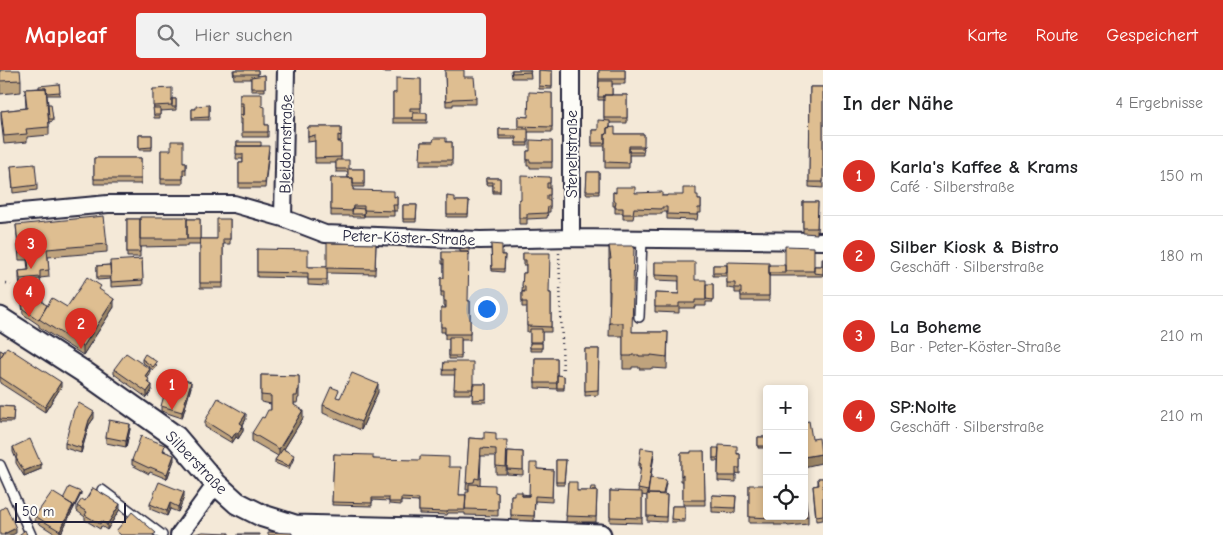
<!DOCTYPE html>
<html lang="de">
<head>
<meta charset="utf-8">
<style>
  :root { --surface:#fff; --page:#f2f2f2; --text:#202124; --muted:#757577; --line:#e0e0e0; --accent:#d93025 }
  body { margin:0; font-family:"Comic Neue",sans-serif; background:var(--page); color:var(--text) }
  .controls { position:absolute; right:15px; bottom:15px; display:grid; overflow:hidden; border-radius:5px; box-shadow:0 2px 8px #0003 }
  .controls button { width:45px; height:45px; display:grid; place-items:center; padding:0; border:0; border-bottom:1px solid var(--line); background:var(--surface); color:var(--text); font:25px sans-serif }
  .scale { position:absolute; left:15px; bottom:12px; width:111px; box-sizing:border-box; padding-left:5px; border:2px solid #22223b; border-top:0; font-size:14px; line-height:18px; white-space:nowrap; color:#22223b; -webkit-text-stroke:4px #fdfcf7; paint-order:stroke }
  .you { position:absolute; left:486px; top:238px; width:18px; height:18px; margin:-12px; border:4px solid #fff; border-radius:50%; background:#1a73e8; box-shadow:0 0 0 8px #1a73e833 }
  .badge { display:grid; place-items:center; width:32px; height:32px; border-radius:50%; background:var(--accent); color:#fff; font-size:16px; font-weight:700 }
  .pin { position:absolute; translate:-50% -41px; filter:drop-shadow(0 1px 2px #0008) }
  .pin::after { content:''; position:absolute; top:26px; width:18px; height:15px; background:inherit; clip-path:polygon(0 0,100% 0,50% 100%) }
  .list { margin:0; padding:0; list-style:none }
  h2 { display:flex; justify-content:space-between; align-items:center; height:65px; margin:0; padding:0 20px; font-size:21px }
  h2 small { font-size:16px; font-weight:400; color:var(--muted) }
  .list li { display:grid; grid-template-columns:32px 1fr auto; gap:15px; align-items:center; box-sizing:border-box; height:80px; padding:0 20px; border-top:1px solid var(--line) }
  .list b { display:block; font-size:19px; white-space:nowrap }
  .list p { margin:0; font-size:16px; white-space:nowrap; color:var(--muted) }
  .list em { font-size:16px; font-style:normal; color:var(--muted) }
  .icon { flex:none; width:28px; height:28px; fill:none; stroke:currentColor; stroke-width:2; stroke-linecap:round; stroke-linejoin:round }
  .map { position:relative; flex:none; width:823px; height:465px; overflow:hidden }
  header { display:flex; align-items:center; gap:30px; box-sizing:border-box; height:70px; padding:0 25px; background:var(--accent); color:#fff }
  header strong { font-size:24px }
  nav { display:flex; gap:28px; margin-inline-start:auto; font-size:18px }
  .search { width:350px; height:45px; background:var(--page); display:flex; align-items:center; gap:12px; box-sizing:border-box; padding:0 18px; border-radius:5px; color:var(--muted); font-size:19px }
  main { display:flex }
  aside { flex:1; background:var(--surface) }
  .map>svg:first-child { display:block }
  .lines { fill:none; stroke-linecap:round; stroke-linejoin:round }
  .service-casing { stroke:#22223b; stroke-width:12 }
  .minor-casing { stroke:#22223b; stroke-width:20 }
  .tertiary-casing { stroke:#22223b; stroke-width:25 }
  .path { stroke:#22223b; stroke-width:2.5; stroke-dasharray:1 4; stroke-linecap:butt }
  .service { stroke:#fdfcf7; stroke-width:9 }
  .minor { stroke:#fdfcf7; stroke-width:16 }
  .tertiary { stroke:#fdfcf7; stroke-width:21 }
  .wall { fill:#bfa37d; stroke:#22223b }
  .shaded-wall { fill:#9b8566; stroke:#22223b }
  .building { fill:#debe91; stroke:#22223b }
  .labels { text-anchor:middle; stroke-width:4; stroke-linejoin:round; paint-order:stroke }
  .street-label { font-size:16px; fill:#22223b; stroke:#fdfcf7 }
</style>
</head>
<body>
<header>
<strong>Mapleaf</strong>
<div class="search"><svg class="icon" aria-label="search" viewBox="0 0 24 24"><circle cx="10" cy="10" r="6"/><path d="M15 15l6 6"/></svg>Hier suchen</div>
<nav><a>Karte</a><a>Route</a><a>Gespeichert</a></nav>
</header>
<main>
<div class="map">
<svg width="823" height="465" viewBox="0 0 823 465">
  <rect width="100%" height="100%" fill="#f4e9d8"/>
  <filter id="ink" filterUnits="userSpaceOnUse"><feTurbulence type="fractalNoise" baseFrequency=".02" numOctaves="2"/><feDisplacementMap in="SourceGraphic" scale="10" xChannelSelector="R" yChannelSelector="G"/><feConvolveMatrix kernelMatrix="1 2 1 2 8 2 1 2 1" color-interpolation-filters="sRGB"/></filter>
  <g filter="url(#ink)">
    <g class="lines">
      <defs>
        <path id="service" d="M639,247L642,169
          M0,395L31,465
          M102,420L162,465"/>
        <path id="minor" d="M0,144L108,134H234L283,148L325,164L480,170L571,168L823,171
          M283,148L286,0
          M571,168V0
          M179,465L216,414"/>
        <path id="tertiary" d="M0,248L84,302L176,367L216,414L237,433L263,446L295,456L499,461L600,465"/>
      </defs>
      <use href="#service" class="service-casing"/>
      <use href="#minor" class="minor-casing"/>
      <use href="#tertiary" class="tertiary-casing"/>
      <path class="path" d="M559,183L563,303
        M6,214L11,215"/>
      <use href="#service" class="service"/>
      <use href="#minor" class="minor"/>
      <use href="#tertiary" class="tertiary"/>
    </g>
    <path class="wall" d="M0,0L21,10V22L0,24Z
      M233,0H258V6L265,5V21H251V9H234Z
      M383,0H391V2H383Z
      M445,0L464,7L476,28V34H453V36H446Z
      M511,0H530L531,8H512Z
      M539,0L552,1V19H539Z
      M599,0H625V14H612V25H627V53H610V57L615,64H644L643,85H629V98H605V76H592V60H598L604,51V30H598Z
      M421,9V43H427V53H393V23H396Z
      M59,14L60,25H47L48,34L53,49V51L49,52V65L27,67V72L4,74L1,49V41L26,38L25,19L39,18Z
      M810,17H823V118L809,117Z
      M153,19L172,29H176V40L160,41V48H154Z
      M552,23V62H528V76H516V69H499V59H518V46L528,47Z
      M240,24L262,36L265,55H268V67H242V54H240Z
      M209,35V50H192V39H196Z
      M308,57H341V71H338V72H341V90L349,99H364V117H353V120L397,127V141H394V146H364V141V147H352V146H331V108H348V102H336V93H315V71L308,72Z
      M139,65H152V80H139Z
      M552,71V98H530V96H527V81H530Z
      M237,72L261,76L269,81L265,118H239V93H243V89H236Z
      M421,72H452V95H420Z
      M161,80L183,92H186V104L183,105V114H161Z
      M94,88H141V114H94Z
      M11,96L37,115V120L13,123Z
      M587,102H599V124H586Z
      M550,107V142H548L547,148L527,149V154H519V130L521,129Z
      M486,108H500V123H493V115H486Z
      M613,122L635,123L662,126L696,125L698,130H701V143H698L697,150L667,149V142H662V144H634L633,149H623V143H615V136H613Z
      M447,126L455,131H469L468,147H447Z
      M803,132H818L817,164L803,163Z
      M403,135H417L416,152H403Z
      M127,149H200V174H187V176L140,177V187H127Z
      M230,149V174H223V218H200V169H217Z
      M16,155L107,174V182L48,187L49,207L40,208L43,233L47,237H67L101,221L114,237L83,285L39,257V255L23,244L19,208V201L28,200L27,190H19Z
      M376,174L375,204L327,203V216L308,215V208L257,207V179L308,197H327Z
      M491,174L502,185H505L504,202L492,201Z
      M609,176L632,262H668L667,299L651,298V299H639V297H632V299H623V266H609L610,234H609Z
      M442,182L468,231H470V270H461V289H449V269H445V262H441V238H446V236H444V227H441V208H444V194H442Z
      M523,183L549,223H551V262H542V281H530V262H527V237H522V222H525H522L523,203H526V195H523Z
      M823,188V206H769V203V231H741V223H735V219L727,218V206H713V195L822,196Z
      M142,189L143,215L111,217V209L97,210V196L110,195Z
      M655,192L706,215L713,214V232H706V236H695V238H679V243L655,242V223L679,224V211L655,210Z
      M585,279H599L598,325L585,326Z
      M0,280L61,317L45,342L0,313Z
      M535,288H557V318L564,306V320H557V319L535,318Z
      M142,289L157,295L153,300L142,292Z
      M444,292L473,314H486V332H472L473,324H454L455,305H443Z
      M114,299L150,305L147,308L152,320L147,328L114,304Z
      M261,305L299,306V328H298L297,333H294V335L303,348L284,379L294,388L289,399L275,393V390L278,386L252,371V363L271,340V334L261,332Z
      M191,317L182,348L161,341V336Z
      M378,322L361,360L323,343V335L339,328H340Z
      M0,336L14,337L13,352H0Z
      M94,348L89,355L81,383L65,378V373Z
      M246,349L243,355V361L238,369L236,367L232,373L205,357V351Z
      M130,359L126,377L106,373V367Z
      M758,367H767V378H758Z
      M469,368L496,370L507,378L506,404H496V386H481L480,414L495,422L498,423V446L465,445V443H448L447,445L419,444V432L401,431V435L389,434V431L372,430V436L332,435L334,384L373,389L449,397L459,425H466L469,422V420H466Z
      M13,377L41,399L24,406L16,393V389L13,382Z
      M713,378L740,384V404L736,403V412L718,411V391H713Z
      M165,380V381L174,390L167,409L150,402L149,404L132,395V390Z
      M508,381L523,382V405L507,404Z
      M704,381L705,435H683V411H681V383H691Z
      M654,385L650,408L666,413L664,424L667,425L666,452L647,451V426L642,425V453L610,452V421L638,422L641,399L639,398V393Z
      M556,390H566L564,415H556Z
      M537,399L553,400L552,432L535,431L534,451L511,450V425L522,426L529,425Z
      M818,408H823V450L816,451L813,416L818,415Z
      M568,412L577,421H597L596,452H566Z
      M749,415L767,446H808V454L788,456L787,455H774V453H749Z
      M81,424L60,465H57L35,451V446L63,429Z
      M712,425L736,426L735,443L712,442Z
      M184,427L178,442L170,439L167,446L150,439V434Z
      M85,431L120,439L107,460L101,456L100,459L85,450V447L77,441V436Z
      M672,436H685V452H671Z"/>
    <path class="shaded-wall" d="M114,229V237L83,285V277Z
      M150,299V305L145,311V306Z
      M61,312V317L45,342V337Z
      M191,312V317L182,348V342Z
      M378,314V322L361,360V352Z
      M152,315V320L147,328V322Z
      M303,340V348L279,387V379Z
      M94,342V348L89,355L81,383V378L89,350Z
      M246,344V349L240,359V353Z
      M130,354V359L126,377V371Z
      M243,355V361L238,369V363Z
      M236,362V367L232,373V368Z
      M654,380V385L648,426V421Z
      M821,384V393L804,397V387Z
      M174,385V390L167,409V404Z
      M41,394V399L24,406V401Z
      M81,422V424L60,465V461Z
      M184,422V427L178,442V437Z
      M170,433V439L167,446V441Z
      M120,434V439L107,460V455Z
      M16,458V463L12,465H4V464Z"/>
    <path class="building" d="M0,0H20L21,10L0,11Z
      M234,0H258V4H234Z
      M445,0H464V7H474L476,28L453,29V30L446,31Z
      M512,0H530L531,2L512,3Z
      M539,0L552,1V17L539,16Z
      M599,0H625V9H599Z
      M265,5V18H251V7Z
      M396,8L421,9V38H410V41H413V48H393V23H396Z
      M599,11H612V25H604V27H598Z
      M59,14L60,22L47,23L46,18H39V16Z
      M810,17H823V112H809Z
      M46,18L49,57L26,59L27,64L4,66L1,41L27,38L25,19Z
      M172,18V35L153,36V19Z
      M529,22L552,23V57L518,56V46L528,47Z
      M240,24H262V36L265,37V55H268V62H242V49H240V45H243V33H240Z
      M604,25H627V48H604Z
      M172,29H176V37H172Z
      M48,34H51L53,49H49Z
      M209,35V47L192,48V39H196V36Z
      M240,36H243V45H240Z
      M153,38H160V45H154Z
      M413,43H427V50H413Z
      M598,50L610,51V57L607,58V64H605V73H592V60H598Z
      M308,57H341V66L338,65V72H341V87L315,88V65L308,67Z
      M615,57V64H644V76H629V93L605,92V64H607V58Z
      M499,59H528V73H516V66H499Z
      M139,65H152V77L139,78Z
      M434,68H446V72H452V90H420L421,72H433Z
      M530,70L552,71V92H530V90H527V81H530Z
      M171,71H183V92H186V99H183V109H161V80H171Z
      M237,72H261V76H237Z
      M236,76H269L265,113H239V93H243V84H236Z
      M629,78H644L643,82H629Z
      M94,88H141V109H94Z
      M336,90H349V99H364V114H353V108H348V99H336Z
      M35,94L37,115L13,118L11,96Z
      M587,102H599V121H586Z
      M521,106L550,107V113H547V118H550V125H547V130H550V137H548L547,143L527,144V148H519V130L521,129Z
      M331,108H353V120L394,121V127H397V135H393L394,141L364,140V136H353L352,141L331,140Z
      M486,108H500V121H493V112H486Z
      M616,117H635V123L662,122V126H667V125H683V118H696V125H698V130H701V138H698L697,145L667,144V137H662V139L634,138L633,144H623V138H615L616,131H613V122L616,123Z
      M447,126L455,127V131H469L468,144H447Z
      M803,132H818L817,158H803Z
      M403,135H417L416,149H403Z
      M353,138L364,139V144H352Z
      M104,146L107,174L47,179L49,200L40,201V207L20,209L19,201L29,200L27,182L19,183L16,155Z
      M140,147H187V169H140Z
      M127,149H140V182H127Z
      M187,149H200V169H187Z
      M217,149H230V169H223V213H200V169H217Z
      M327,173L376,174L375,199L327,198V210H308V203L257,202V179L308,180V197H327Z
      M491,174L502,175V185H505L504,199H492Z
      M609,176H634L632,262H668L667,287L651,285V286H639V285H632V286H623V253H609L610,221H609V208H610L609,189H611Z
      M785,176L814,177V201H785Z
      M460,179H469V185V182H460Z
      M442,182H469L468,231H470V264H445V257H441V238H446V231H444V222H441V208H444V189H442Z
      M523,183H550L549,223H551V257L527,256V232H522V222H525V217L522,216L523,203H526V190H523Z
      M822,188H823V204L814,203V196H822Z
      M142,189L143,210L111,212L110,191Z
      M655,192H695V210H706V230H695V233H679V237H655V223L679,224V206L655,205Z
      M727,192L769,193V226H741V218H735V213H727Z
      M110,195L111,207H97V196Z
      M713,195H727V203H713Z
      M769,195H785V203H769Z
      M87,207L101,216L99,219L114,229L83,277L39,249L52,228L67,237Z
      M40,209L43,233L47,235L39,250L23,239L20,211Z
      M706,214H713V230L706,229Z
      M530,259H542V272H530Z
      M449,267H461V286H449Z
      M530,273H542V278H530Z
      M7,277L61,312L45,337L0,307V288Z
      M585,279H599L598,320L585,321Z
      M0,280L4,282L0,288Z
      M126,283L150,299L145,306L149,309L147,312L152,315L147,322L114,299Z
      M145,284L157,292L153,297L142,289Z
      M535,288H557V313H535Z
      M444,292H473V319H454L455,300H443Z
      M352,303L378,314L361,352L323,335L331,317L339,320L336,327L340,328Z
      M170,305L191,312L182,342L161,336Z
      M261,305L299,306V320H298L297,326H294V335L303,340L279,379L252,363L262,347L264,348L268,340H271V326L261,325Z
      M557,305L564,306V318H557Z
      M473,314H486V329L472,330Z
      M218,328L246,344L240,353L243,355L238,363L236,362L232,368L205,351Z
      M79,333L94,342L89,350L81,378L65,373L74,340Z
      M0,336L14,337L13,350L0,349Z
      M109,350L130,354L126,371L106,367Z
      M809,351L812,369L819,368L821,384L804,387V352Z
      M484,362L496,363V370H507L506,397L496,396V379L481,378L479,409L475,408L474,412L466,413L469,368L484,369Z
      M141,366L165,375L163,381L174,385L167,404L150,397L149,398L132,390Z
      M758,367H767V376H758Z
      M30,369L41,394L24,401L16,388L17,386L13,377Z
      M719,375L737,376V384H740V398H736V406H718Z
      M641,378L654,380L648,421L638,419L641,394L639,393Z
      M713,378H719L718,388H713Z
      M283,379L294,385L289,396L275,390Z
      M508,381L523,382V400L507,399Z
      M691,381H704L705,430H683V405L681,406V383H691Z
      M334,384L373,385V389L420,390V386L449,387V397H461L459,425H466L465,440H448L447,442L419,441V429L401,428V432H389V428H372V433L332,432Z
      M556,390H566L564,412H556Z
      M530,393H537V399L553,400L552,427L535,426L534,446L511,445V425H514V422H522V426H529Z
      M650,408L666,410L663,424H648Z
      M818,408H823V445L816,446L813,416L819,415Z
      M159,412L184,422L178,437L170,433L167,441L150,434Z
      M568,412H577V421H597L596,447L566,446Z
      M469,414L495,415V422L498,423V440L465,439L466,422H469Z
      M749,415H767V446H774V448L749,447Z
      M69,417L81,422L73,438V435L63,429Z
      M591,417H596V421H590Z
      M804,417L808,446L788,448L787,447H774V446H804Z
      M93,418L120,434L107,455L101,451L100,454L85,445L87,442L77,436L82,429L85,431Z
      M610,421L642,422V448L610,447Z
      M52,422L73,435L60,461L35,446Z
      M522,424L529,425V426H522Z
      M647,424L667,425L666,447L647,446Z
      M712,425L736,426L735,438L712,437Z
      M6,436L16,458L4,464L5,465H0V440Z
      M672,436H685V450L671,449Z
      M132,442L156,463L153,465H121L116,461Z
      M25,460L27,465H19Z
      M203,462L229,463V465H190Z
      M268,462L292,463V465H268Z
      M238,464H260V465H238Z"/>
  </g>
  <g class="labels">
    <g class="street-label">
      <text transform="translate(285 74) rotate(-89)" y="6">Bleidornstraße</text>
      <text transform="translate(571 84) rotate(-90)" y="6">Steneltstraße</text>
      <text transform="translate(409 167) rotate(2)" y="6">Peter-Köster-Straße</text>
      <text transform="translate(197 392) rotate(46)" y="6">Silberstraße</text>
    </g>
  </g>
</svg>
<div class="controls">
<button>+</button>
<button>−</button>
<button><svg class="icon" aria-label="locate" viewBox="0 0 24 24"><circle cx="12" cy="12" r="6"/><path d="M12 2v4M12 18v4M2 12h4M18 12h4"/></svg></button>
</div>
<div class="scale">50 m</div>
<div class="you"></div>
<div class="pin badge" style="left:172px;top:340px">1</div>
<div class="pin badge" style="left:81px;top:279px">2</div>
<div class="pin badge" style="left:31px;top:199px">3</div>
<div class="pin badge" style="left:29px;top:247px">4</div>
</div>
<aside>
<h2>In der Nähe<small>4 Ergebnisse</small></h2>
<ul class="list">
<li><span class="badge">1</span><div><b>Karla's Kaffee &amp; Krams</b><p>Café · Silberstraße</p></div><em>150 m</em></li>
<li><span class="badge">2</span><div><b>Silber Kiosk &amp; Bistro</b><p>Geschäft · Silberstraße</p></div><em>180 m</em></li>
<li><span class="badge">3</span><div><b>La Boheme</b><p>Bar · Peter-Köster-Straße</p></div><em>210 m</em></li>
<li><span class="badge">4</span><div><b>SP:Nolte</b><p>Geschäft · Silberstraße</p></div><em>210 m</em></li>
</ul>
</aside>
</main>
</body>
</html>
